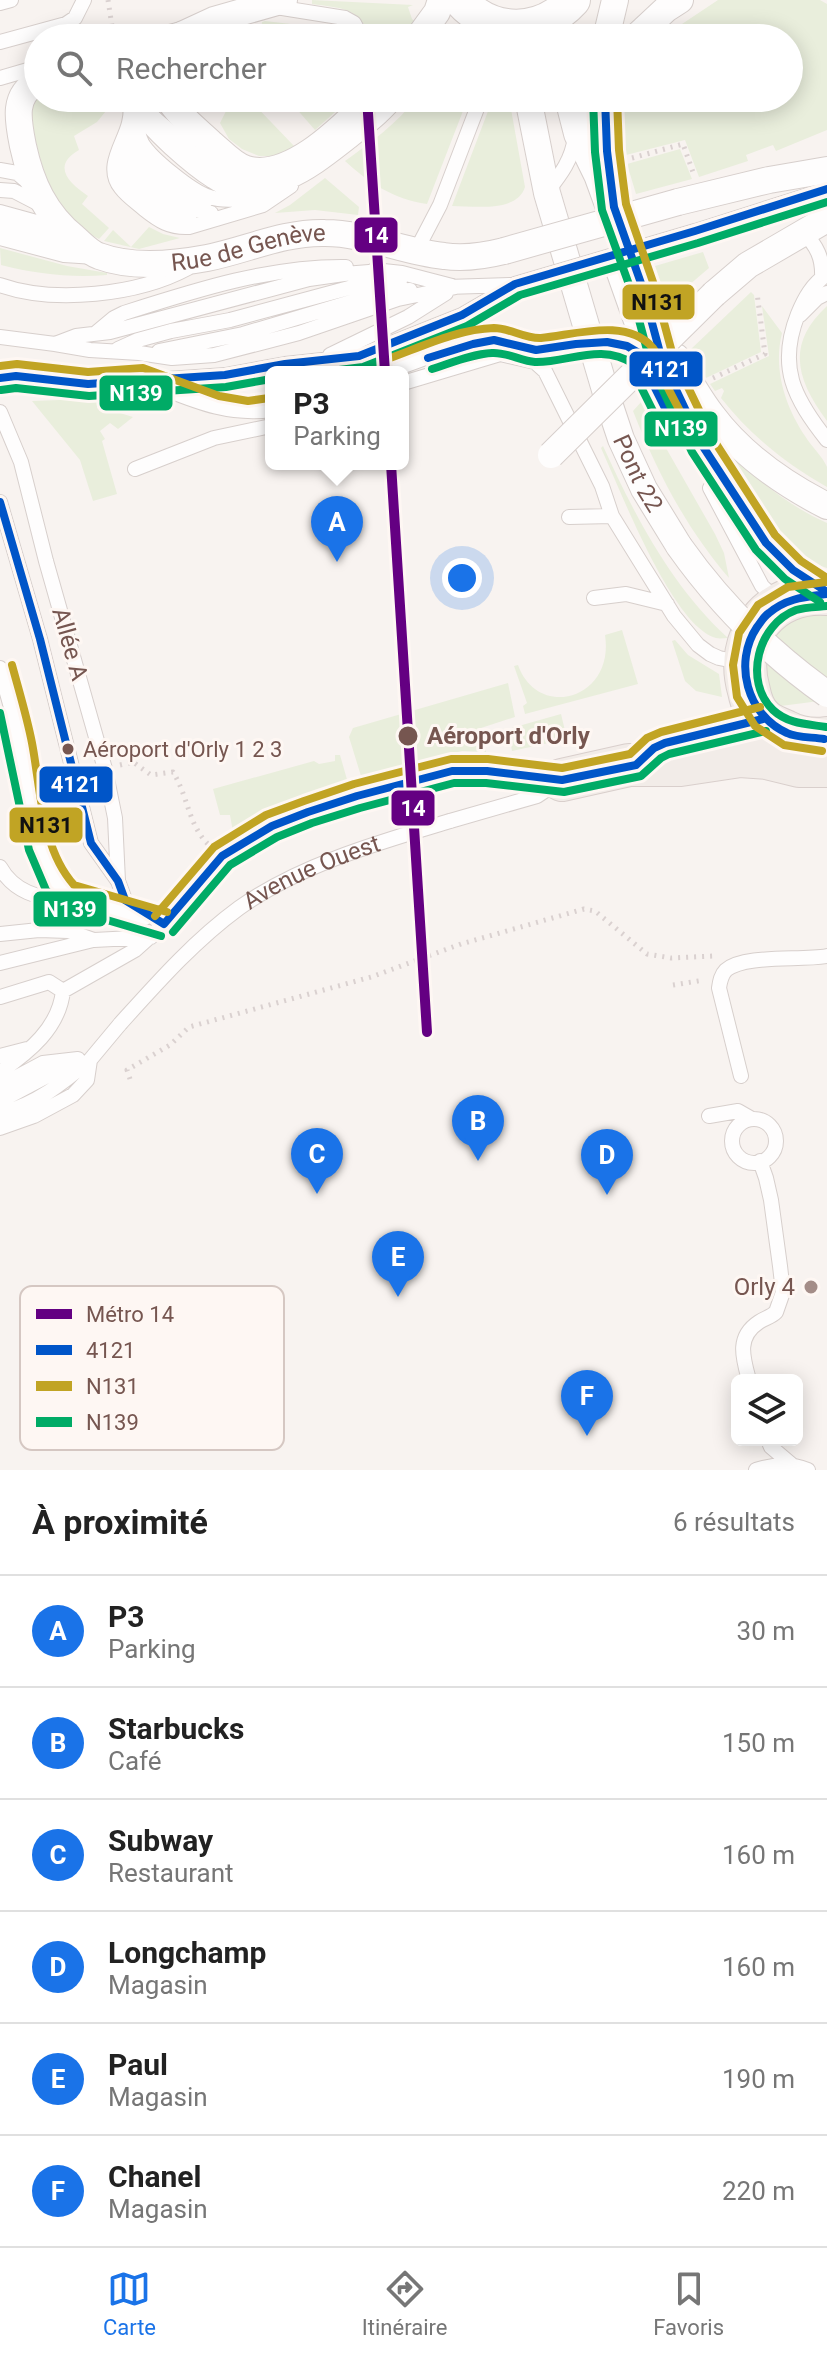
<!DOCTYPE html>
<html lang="fr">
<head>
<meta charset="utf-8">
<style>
  :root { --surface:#fff; --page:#f6f6f6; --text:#222; --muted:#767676; --line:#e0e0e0; --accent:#1a73e8 }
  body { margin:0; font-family:Roboto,sans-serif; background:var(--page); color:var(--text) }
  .controls { position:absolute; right:24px; bottom:24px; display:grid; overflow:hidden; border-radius:12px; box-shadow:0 4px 20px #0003 }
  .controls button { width:72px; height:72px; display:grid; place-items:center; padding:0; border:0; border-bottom:2px solid var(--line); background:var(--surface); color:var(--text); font:40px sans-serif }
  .you { position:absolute; left:462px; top:578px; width:28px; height:28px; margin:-20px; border:6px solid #fff; border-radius:50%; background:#1a73e8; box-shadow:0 0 0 12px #1a73e833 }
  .badge { display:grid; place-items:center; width:52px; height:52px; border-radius:50%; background:var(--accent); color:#fff; font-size:26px; font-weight:700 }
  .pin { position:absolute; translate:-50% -66px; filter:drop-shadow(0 2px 4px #0008) }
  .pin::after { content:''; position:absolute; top:42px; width:28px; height:24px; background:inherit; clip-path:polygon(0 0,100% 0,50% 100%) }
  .popup { position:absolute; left:265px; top:366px; width:144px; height:104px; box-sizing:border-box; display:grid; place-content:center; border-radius:12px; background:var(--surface); filter:drop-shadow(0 2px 6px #0005); font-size:26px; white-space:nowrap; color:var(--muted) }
  .popup b { font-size:30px; color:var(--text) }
  .popup::after { content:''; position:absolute; left:50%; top:100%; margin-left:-16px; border:16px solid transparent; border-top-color:var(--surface) }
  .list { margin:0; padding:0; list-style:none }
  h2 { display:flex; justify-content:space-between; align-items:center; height:104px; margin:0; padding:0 32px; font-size:34px }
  h2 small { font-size:26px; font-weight:400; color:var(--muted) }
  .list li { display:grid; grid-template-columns:52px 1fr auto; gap:24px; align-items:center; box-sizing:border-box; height:112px; padding:0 32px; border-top:2px solid var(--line) }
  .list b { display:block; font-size:30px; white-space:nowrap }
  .list p { margin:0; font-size:26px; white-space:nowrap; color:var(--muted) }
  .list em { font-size:26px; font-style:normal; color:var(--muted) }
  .icon { flex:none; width:44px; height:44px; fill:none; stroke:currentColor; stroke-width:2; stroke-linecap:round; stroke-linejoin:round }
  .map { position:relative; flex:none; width:827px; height:1470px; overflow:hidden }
  .search { position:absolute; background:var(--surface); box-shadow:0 4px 20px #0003; left:24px; right:24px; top:24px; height:88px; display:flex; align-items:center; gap:20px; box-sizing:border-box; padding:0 28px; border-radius:44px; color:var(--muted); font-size:30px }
  .sheet { height:776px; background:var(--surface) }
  nav { display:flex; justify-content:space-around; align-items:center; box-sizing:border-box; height:112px; border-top:2px solid var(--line); background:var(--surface); font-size:22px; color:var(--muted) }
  nav a { display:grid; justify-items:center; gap:4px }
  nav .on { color:var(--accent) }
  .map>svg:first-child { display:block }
  .green { fill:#e9eedc }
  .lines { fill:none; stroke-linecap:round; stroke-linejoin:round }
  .service-casing { stroke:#d7cfcc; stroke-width:16 }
  .minor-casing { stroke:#d7cfcc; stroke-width:28 }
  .tertiary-casing { stroke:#d7cfcc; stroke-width:36 }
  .primary-casing { stroke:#d9cfcc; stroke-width:44 }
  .path { stroke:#dad1d0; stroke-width:5; stroke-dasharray:2 6; stroke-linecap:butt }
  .service { stroke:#fefdfd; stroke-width:14 }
  .minor { stroke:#fefdfd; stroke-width:26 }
  .tertiary { stroke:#fefdfd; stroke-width:34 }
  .primary { stroke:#f2ece8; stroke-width:42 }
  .service-bridge-casing { stroke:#d7cfcc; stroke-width:16; stroke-linecap:butt }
  .minor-bridge-casing { stroke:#d7cfcc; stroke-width:28; stroke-linecap:butt }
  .service-bridge { stroke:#fefdfd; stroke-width:14 }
  .minor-bridge { stroke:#fefdfd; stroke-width:26 }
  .bus-1-casing { stroke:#fef7f3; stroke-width:14 }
  .bus-2-casing { stroke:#fef7f3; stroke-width:14 }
  .bus-3-casing { stroke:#fef7f3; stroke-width:14 }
  .bus-1 { stroke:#0055c8; stroke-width:8 }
  .bus-2 { stroke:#00ab66; stroke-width:8 }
  .bus-3 { stroke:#c1a424; stroke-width:8 }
  .metro-1-casing { stroke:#fef7f3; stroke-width:16 }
  .metro-1 { stroke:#640082; stroke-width:10 }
  .stop-dot { fill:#765650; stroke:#fef7f3; stroke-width:3 }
  .poi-dot { fill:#a48d88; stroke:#fef7f3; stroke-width:3 }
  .labels { text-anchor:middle; stroke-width:6; stroke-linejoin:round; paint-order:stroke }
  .bus-label { font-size:22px; fill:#765650; stroke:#fef7f3; text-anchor:start }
  .street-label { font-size:24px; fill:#765650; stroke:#fef7f3 }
  .stop-label { font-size:24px; font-weight:bold; fill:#765650; stroke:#fef7f3; text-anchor:start }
  .poi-label { font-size:24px; fill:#765650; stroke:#fef7f3; text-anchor:end }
  .key { fill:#fef7f3; stroke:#d5c7c2; stroke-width:2 }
  .key-label { font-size:22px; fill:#765650 }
  .line-badge { stroke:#fef7f3; stroke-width:3 }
  .badge-label { font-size:22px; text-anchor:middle; font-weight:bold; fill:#fff }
  .pale-badge-label { font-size:22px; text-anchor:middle; font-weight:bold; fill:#111 }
</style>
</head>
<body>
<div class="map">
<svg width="827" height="1470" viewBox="0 0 827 1470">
  <rect width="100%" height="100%" fill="#f8f3f0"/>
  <path class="green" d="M312,0L413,5L408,7L412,19L418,24L407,38H371C360,7 340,8 312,4Z
    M718,0H820L827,4V130L776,151L773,145L746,155L748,161L699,177L685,140L626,155L621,113L623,98H626L628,109L633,108L632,98H789V38H661Z
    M265,21L334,29L346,38H260L262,22Z
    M38,93V98H42L43,102L59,98H104L106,111L97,122L74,136L79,150C51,166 69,183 88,196L82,204L109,228L99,239C61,221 45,181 36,142C31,125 26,108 38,93Z
    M209,98H248L295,147L275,156H259L242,149L229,139L220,123L228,107Z
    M287,98H347L344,104L315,130Z
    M416,98H468L427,204C394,199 370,184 345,161C371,142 397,124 416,98Z
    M493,98H509L525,187C517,213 474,206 452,206Z
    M680,149L692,179L636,194L627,164Z
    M325,178L359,207L358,215L315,210L275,213L290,205Z
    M149,227L163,234L180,238L139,249L104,241L113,230L131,247Z
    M0,248L67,266L107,273V275C71,278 36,274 1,265Z
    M703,252L709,268L668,303L655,266Z
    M751,292L754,295L761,352L706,378L690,350Z
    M762,306L782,333C773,369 785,406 805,436C811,446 823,457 827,467C827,472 827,481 827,487C785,463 751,436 721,398L724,391L722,388L715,391L710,384L769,356Z
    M827,306V421C797,380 785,345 827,306Z
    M87,399L96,400L104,408L133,417L118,429L110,423L100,431L105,439L102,441L117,494L93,501L80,460L32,401Z
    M642,401L658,434L715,534L724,553L729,578C686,528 657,472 633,411Z
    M717,440C749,473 784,504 827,523V568C780,554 743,480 717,440Z
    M603,446C635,516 671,586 728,638C724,638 720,639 716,638C672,626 620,489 601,448Z
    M827,608V700L773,707L760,673L781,619Z
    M622,630L638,684L525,714L523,706L527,703L514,666L518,665C538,721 615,699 605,635Z
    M675,640L688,655L719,674L722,697L696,691L685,681L672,641Z
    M508,683L515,717L481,728L486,752L462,751L361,776L349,737L353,728Z
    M561,714L567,739L512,751L508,729Z
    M335,755H340L348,783L233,832L230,815H220L213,789L314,761L319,764L335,761Z"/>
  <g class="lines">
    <defs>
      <path id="service" d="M0,3L11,0
        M276,7L345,18L354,23L362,38
        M146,38L181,29
        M449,38L463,32L487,27
        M0,42L66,24L75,18L84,0
        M0,78L38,67
        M130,98C131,106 131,115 129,123C124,144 104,167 121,188C127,196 136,202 144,209C159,221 170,228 189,227L263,205L291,186
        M134,98L157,120L226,179C272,206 316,168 351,141C367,128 385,115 398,98
        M137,109C145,129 193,169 212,181C220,187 228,189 236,191
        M134,113C136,123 137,133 142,143C151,158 192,192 210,197C227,203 248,198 265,194
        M133,132C133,139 133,145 136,152C145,171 184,198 204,204
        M126,139L127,155L137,172L173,202L184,208L211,213
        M121,158C120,183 168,217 190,221
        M0,170L17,173L30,184
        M0,190L14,191L41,205
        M547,192C561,174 572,160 575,137
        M0,212L40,223L59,232
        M0,224L78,247
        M695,231L827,189
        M803,232C817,246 823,258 822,278
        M0,238L64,255L95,257
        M618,246L613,271L653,384L671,418
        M416,251L440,205L481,98
        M374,270L402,273L452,286
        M827,274C812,285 805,297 798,314C777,367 794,398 827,440
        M0,285C54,304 138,295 188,268
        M447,287L510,285
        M800,315L817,298L827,293
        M96,333L114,318L124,313C196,290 270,266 346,267
        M0,337L55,344L76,336L110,332L309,279L344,274L382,271
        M55,344L90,350L139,353L172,358L214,355L299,333L398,299L456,287
        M118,349L138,340L171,331L230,320L360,285L400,281
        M159,351L243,334L388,291L410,290
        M330,355L408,317L446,293
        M386,372C419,361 453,346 487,341C504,338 519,348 535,350C546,351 556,346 566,345C591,341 623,338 644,356
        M0,378L16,376L88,384L182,378L225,375L285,364L359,356L462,315L515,284
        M149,383C191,399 225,416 271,410
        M403,383L500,354L535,362L545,371L602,486L612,516L674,616L698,645L710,654L719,658L744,663
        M0,412L21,462L46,561L105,769L115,818L118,881
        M135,469L214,438L271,426
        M710,488L762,586L777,600
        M0,502L40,639L91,843L118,881L125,900L164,924
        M569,517L612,516
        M594,598L626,594L667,604
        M0,668C7,694 15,719 20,745C30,788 34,868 67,896L145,918
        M450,821L537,796L558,782
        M0,867C16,896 45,898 74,904
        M0,934L39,930L68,931L94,940L151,937
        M0,963L93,940
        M63,991L135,950L164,924L222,856L246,840L272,826L357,796L452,771H487L561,780
        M0,997L49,982L63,991
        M0,1056L27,1049
        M0,1072C29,1052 59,1028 63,991
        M741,1076L719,988C720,981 721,975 726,970C745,954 801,961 827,956
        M0,1086L43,1063L78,1059
        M0,1101L51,1074L83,1063
        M0,1114C36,1104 62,1084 90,1060
        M709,1116L738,1111L752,1119
        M732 1141a22 22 0 1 1 44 0a22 22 0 1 1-44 0Z
        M0,1128L34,1116L73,1095L87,1080L90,1060L120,1024
        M749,1380C743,1358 736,1337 759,1322C765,1318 771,1317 776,1312L783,1292L780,1266L771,1200L766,1178L760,1161
        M768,1440L771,1447L791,1464
        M756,1470C775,1464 789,1463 808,1470"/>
      <g id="minor">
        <path d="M175,38L214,20L284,0"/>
        <path d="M418,38L437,12L441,0"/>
        <path d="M606,38L615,0"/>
        <path d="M635,38L666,9L680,0"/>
        <path id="s1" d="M38,82C12,95 18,121 23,146C31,183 45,214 75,238C83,245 90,253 99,256C131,268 175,264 207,258C247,250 283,232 325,233C366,233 403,252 444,256C464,259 484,256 504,251"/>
        <path d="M168,98C179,116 196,129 211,143C222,152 233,165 246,169C290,182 343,126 372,98"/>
        <path id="s2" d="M528,98L547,193L608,400L621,439L644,489L679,546"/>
        <path d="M605,98L610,182"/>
        <path d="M678,202L769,180L827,170"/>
        <path d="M714,294L748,265L827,219"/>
        <path d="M676,357C687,377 698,397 712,415C741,454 784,484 827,506"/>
      </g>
      <path id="tertiary" d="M460,0C492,36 541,35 573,0
        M572,98L581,133L601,174L642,286L662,360L702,445L766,543L793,570L827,592"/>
      <path id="primary" d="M827,594C770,590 733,637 749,691C751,701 755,712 763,719C768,724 778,728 785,731C798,738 813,740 827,738
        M562,780L629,765H680L740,756L767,758L799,766H827"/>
    </defs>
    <use href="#service" class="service-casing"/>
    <use href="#minor" class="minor-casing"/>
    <use href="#tertiary" class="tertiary-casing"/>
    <use href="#primary" class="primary-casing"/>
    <path class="path" d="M108,0L112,26
      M632,158L683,144L694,175
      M713,378L765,354L757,293
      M120,765L133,762L151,775L173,772C189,798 188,826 210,846
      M673,985L704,980
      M130,1079L127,1070L170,1045L189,1027L371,977L461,944L584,909L595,911L647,954L671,958L713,956"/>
    <use href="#service" class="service"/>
    <use href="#minor" class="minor"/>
    <use href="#tertiary" class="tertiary"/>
    <use href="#primary" class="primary"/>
    <defs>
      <g id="service-bridge">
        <path d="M515,284L695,231"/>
        <path id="s3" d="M120,1024C157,983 194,941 239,908C299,865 380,842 450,821"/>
      </g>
      <path id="minor-bridge" d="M504,251L678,202
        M551,455L714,294
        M679,546C720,604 769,653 827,694"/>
    </defs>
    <use href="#service-bridge" class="service-bridge-casing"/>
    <use href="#minor-bridge" class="minor-bridge-casing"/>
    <use href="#service-bridge" class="service-bridge"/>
    <use href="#minor-bridge" class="minor-bridge"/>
    <defs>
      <path id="bus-1" d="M605,98L607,151L614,207L642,286L662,360L702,445L766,543L793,570L827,592
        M428,358L473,344L494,340L536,350L576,344L607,342L627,346L644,356L653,384L674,426
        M0,378L16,376L88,384L225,375L285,364L359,356L462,315L515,284L695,231L827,189
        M0,502L40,639L91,843L118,881L125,900L164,924
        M824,739C813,737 797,738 787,733C747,715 733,663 757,627C761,622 764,616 769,613C787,598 805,597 827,594
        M164,924L222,856L272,826L308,812L357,796L452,771H487L562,780L636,765L654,748L665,743L763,719"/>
      <path id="bus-2" d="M593,98L595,152L602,210L631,290L651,365L692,452L756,550L785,579L820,602
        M432,369C451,363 472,354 492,353C507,352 521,361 535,362C569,363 600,342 634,364L642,389L663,431
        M323,372L363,367L467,326L520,295L698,243L827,202
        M1,390L16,388L89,396L226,387L271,379
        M0,713L29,850L46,890L63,907L161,936
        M826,727C807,724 788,724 773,710C743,681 758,624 796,610C805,607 817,607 827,606
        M173,932L230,865L277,837L312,823L360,808L454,783H486L564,792L641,776L661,758L669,754L766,731"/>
      <path id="bus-3" d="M617,98L619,150L626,204L653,282L673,356L713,439L775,535L801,561L827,578
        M382,361C417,349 456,329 494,328C510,328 525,339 541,338C574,335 627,317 653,348C659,355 660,368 663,377C669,392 678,406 685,421
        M0,366L17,364L88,372L143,368L219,396L248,401L269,398
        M12,665C19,691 27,717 32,743C41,790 41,848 74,885L167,912
        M822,751L784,745L755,726L737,697L733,665L739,633L758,605L788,587L826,582
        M155,916L214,847L266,815L304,801L354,784L451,759H488L562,768L630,754L647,738L661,732L760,707"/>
    </defs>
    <use href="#bus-1" class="bus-1-casing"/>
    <use href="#bus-2" class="bus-2-casing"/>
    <use href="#bus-3" class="bus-3-casing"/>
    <use href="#bus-1" class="bus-1"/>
    <use href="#bus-2" class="bus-2"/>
    <use href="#bus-3" class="bus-3"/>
    <defs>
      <path id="metro-1" d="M367,98L385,372
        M391,464L427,1032"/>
    </defs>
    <use href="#metro-1" class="metro-1-casing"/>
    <use href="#metro-1" class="metro-1"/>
  </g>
  <g class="stop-dot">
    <circle cx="408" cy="736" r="11"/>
    <circle cx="68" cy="749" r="7"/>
  </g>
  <circle class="poi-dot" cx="811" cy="1287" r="8"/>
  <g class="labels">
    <g class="bus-label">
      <text x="83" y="757">Aéroport d'Orly 1 2 3</text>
    </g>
    <g class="street-label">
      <text dy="8" stroke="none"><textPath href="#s1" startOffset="362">Rue de Genève</textPath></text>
      <text dy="8" stroke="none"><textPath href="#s2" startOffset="392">Pont 22</textPath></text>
      <text transform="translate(70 644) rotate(74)" y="8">Allée A</text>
      <text dy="8" stroke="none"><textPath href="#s3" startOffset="248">Avenue Ouest</textPath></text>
    </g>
    <g class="stop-label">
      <text x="427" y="744">Aéroport d'Orly</text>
    </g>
    <g class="poi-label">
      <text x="795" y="1295">Orly 4</text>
    </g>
  </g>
  <rect x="20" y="1286" width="264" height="164" rx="12" class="key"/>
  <rect x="36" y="1309" width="36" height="10" fill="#640082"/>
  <rect x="36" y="1345" width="36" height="10" fill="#0055c8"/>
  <rect x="36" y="1381" width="36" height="10" fill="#c1a424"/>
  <rect x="36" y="1417" width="36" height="10" fill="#00ab66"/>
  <g class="key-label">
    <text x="86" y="1322">Métro 14</text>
    <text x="86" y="1358">4121</text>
    <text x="86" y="1394">N131</text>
    <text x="86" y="1430">N139</text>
  </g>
  <g class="line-badge">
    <rect x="353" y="216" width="46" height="38" rx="8" fill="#640082"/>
    <rect x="621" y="283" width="75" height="38" rx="8" fill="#c1a424"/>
    <rect x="628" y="350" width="76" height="38" rx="8" fill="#0055c8"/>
    <rect x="98" y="374" width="76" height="38" rx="8" fill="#00ab66"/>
    <rect x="643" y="410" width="76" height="38" rx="8" fill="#00ab66"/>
    <rect x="38" y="765" width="76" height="39" rx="8" fill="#0055c8"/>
    <rect x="390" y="789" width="46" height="38" rx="8" fill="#640082"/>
    <rect x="8" y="806" width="76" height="38" rx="8" fill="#c1a424"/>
    <rect x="32" y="890" width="76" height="38" rx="8" fill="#00ab66"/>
  </g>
  <g class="badge-label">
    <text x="376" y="243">14</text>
    <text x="666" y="377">4121</text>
    <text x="136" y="401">N139</text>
    <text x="681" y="436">N139</text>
    <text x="76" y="792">4121</text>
    <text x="413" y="816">14</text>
    <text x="70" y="917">N139</text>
  </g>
  <g class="pale-badge-label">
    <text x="658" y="310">N131</text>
    <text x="46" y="833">N131</text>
  </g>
</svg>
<div class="controls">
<button><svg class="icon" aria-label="layers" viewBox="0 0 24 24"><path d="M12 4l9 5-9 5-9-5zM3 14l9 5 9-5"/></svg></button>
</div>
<div class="you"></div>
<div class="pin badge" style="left:337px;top:562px">A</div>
<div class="popup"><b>P3</b>Parking</div>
<div class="pin badge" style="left:478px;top:1161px">B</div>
<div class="pin badge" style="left:317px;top:1194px">C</div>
<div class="pin badge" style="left:607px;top:1195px">D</div>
<div class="pin badge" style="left:398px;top:1297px">E</div>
<div class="pin badge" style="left:587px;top:1436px">F</div>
<div class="search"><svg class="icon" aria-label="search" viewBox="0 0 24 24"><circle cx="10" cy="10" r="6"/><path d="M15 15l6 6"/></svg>Rechercher</div>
</div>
<section class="sheet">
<h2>À proximité<small>6 résultats</small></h2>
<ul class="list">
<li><span class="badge">A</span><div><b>P3</b><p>Parking</p></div><em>30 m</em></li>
<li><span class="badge">B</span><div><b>Starbucks</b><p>Café</p></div><em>150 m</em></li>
<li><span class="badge">C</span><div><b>Subway</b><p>Restaurant</p></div><em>160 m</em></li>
<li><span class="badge">D</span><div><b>Longchamp</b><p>Magasin</p></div><em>160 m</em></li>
<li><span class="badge">E</span><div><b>Paul</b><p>Magasin</p></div><em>190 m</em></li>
<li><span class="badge">F</span><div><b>Chanel</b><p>Magasin</p></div><em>220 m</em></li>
</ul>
</section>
<nav>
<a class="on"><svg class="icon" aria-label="map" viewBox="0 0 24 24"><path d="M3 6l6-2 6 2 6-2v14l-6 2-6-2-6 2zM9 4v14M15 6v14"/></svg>Carte</a>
<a><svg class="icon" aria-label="directions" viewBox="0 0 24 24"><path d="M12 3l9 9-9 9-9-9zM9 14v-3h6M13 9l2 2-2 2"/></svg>Itinéraire</a>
<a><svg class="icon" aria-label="saved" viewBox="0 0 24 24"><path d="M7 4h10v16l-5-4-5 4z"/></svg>Favoris</a>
</nav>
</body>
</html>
